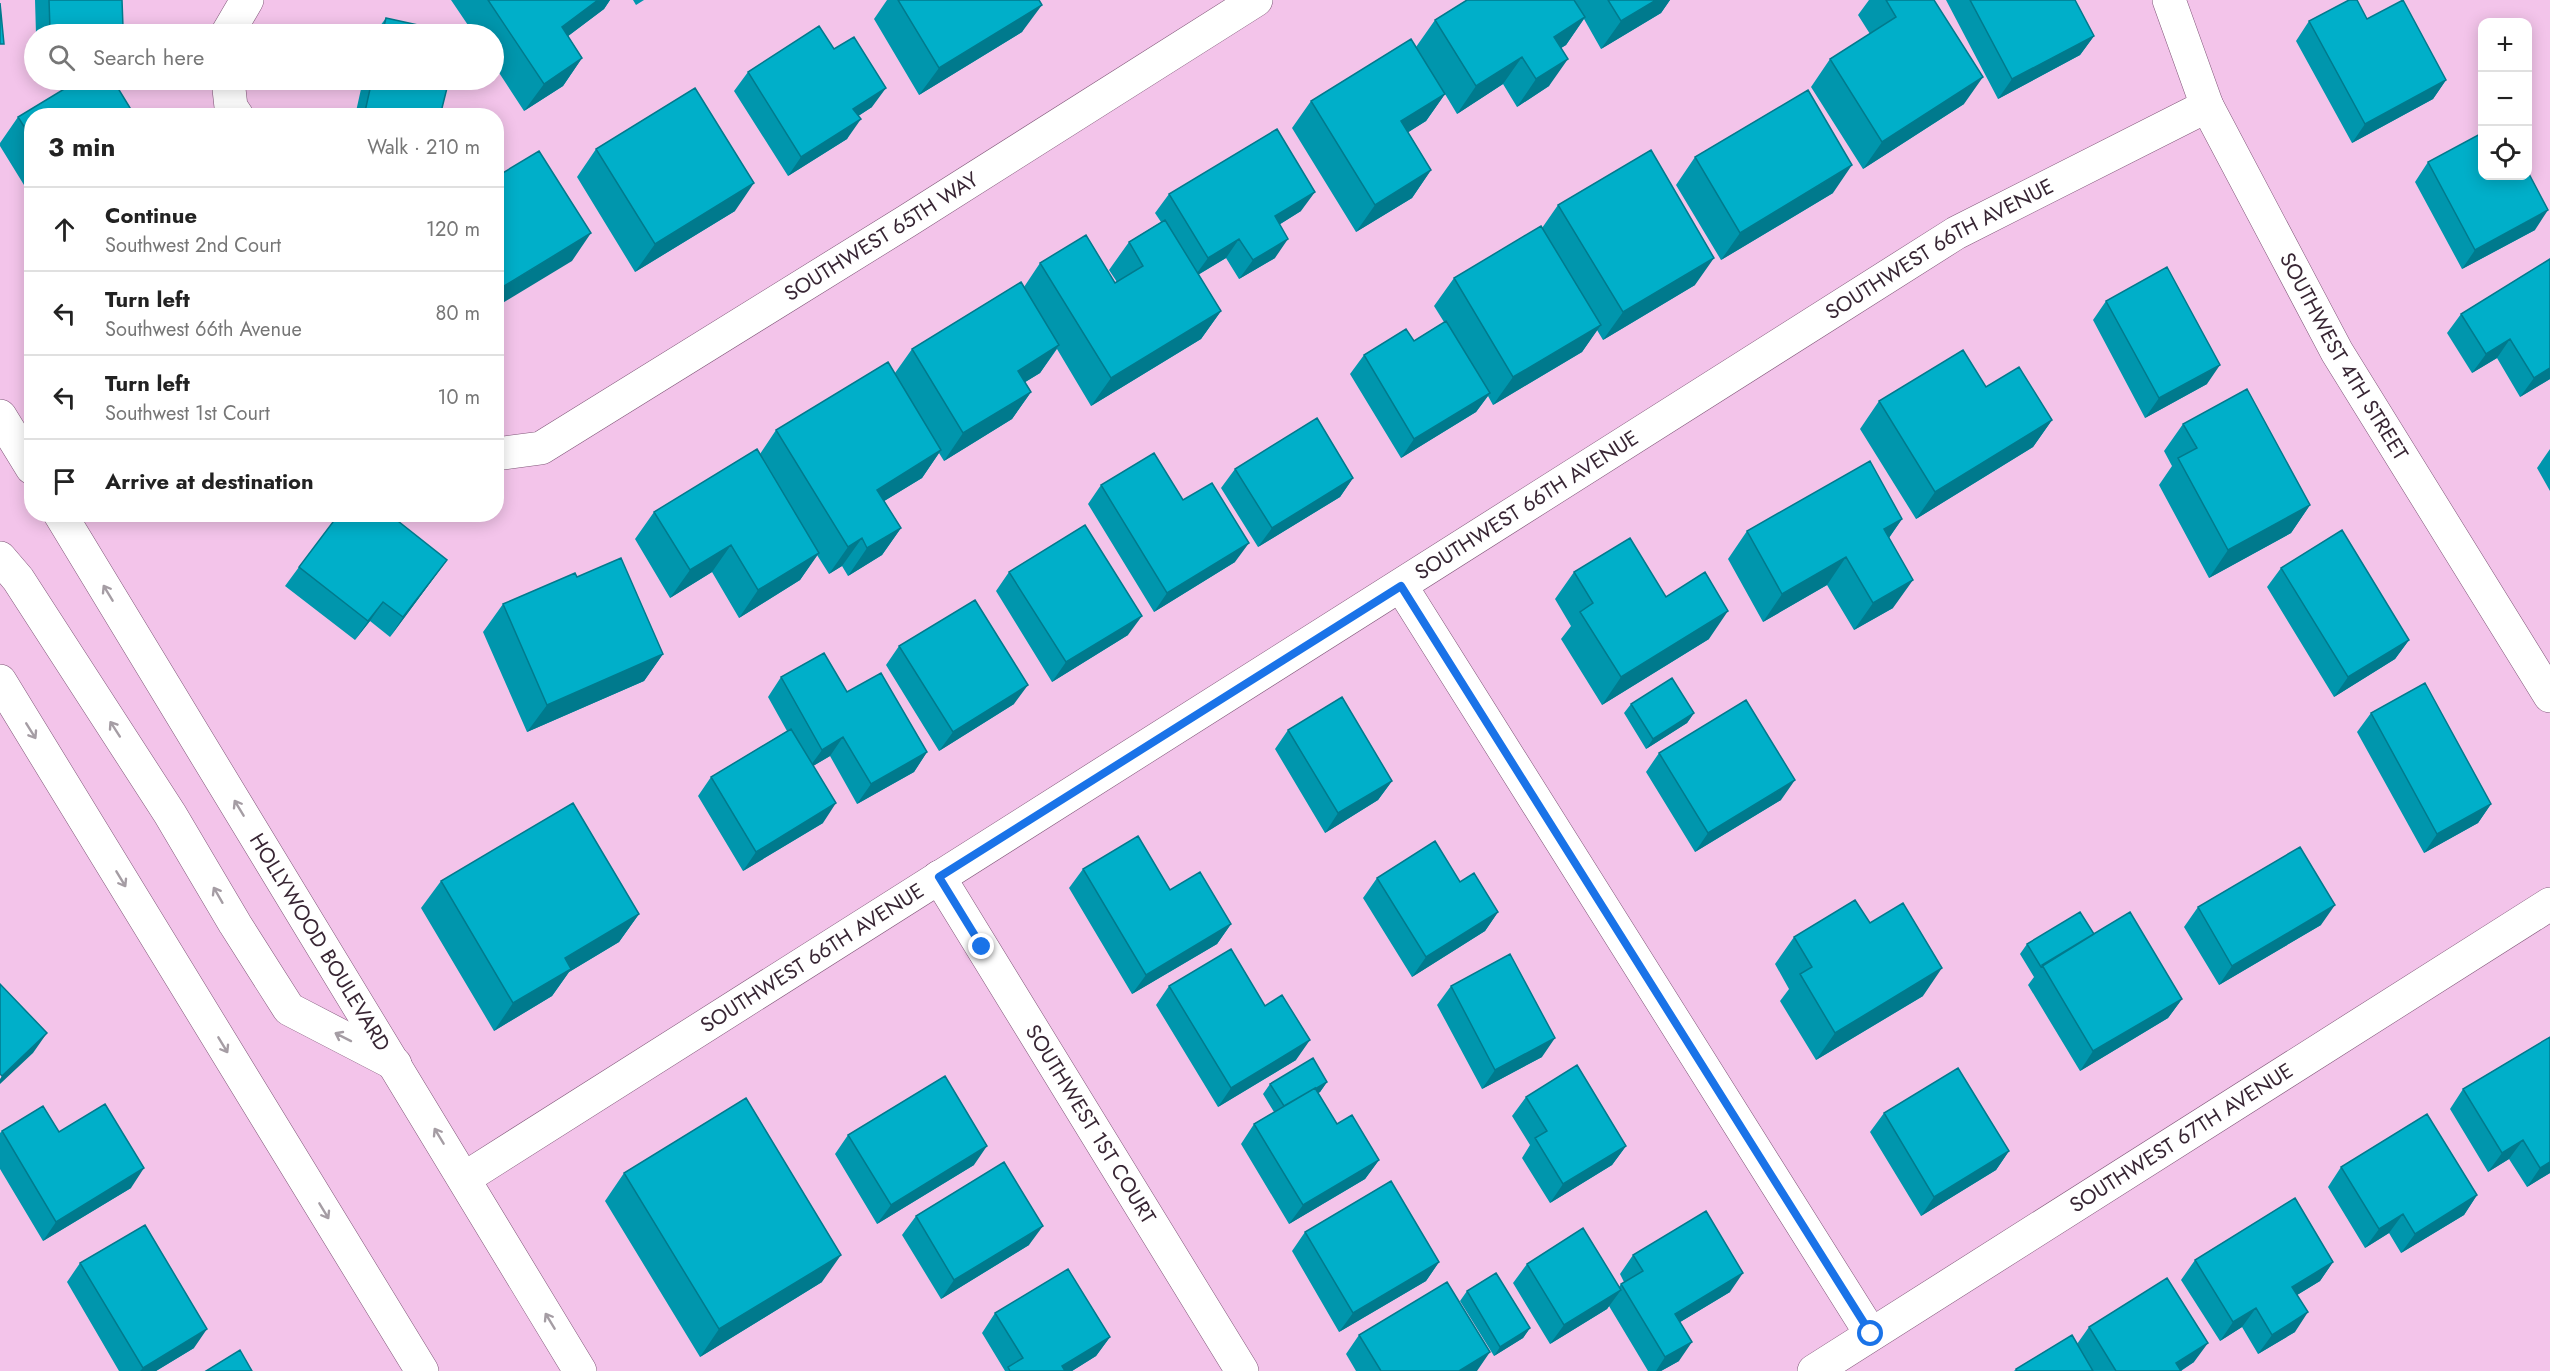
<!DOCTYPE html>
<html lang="en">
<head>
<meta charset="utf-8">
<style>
  :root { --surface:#fff; --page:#f6f6f6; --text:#222; --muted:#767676; --line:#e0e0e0 }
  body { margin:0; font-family:Jost,sans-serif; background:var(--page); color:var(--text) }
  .controls { position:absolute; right:18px; top:18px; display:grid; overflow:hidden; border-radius:12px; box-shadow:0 3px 15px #0003 }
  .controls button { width:54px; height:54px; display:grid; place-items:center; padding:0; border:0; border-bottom:2px solid var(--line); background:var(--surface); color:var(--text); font:30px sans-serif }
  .stop { position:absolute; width:18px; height:18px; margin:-14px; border:4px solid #1a73e8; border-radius:50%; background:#fff }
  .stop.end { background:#1a73e8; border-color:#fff; box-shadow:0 2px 6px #0008 }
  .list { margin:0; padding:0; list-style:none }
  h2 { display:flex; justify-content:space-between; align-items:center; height:78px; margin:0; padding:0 24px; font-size:26px }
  h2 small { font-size:20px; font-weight:400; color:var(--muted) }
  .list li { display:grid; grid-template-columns:39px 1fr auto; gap:18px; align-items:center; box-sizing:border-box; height:84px; padding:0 24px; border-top:2px solid var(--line) }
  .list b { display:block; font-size:22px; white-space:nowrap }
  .list p { margin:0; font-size:20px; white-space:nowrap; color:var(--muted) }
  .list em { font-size:20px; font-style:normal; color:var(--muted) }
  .icon { flex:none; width:33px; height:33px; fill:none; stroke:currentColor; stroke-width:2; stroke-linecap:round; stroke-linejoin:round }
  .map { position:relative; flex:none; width:2550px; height:1371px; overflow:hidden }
  .search { position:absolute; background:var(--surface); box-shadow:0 3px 15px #0003; left:24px; top:24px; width:480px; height:66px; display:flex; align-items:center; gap:15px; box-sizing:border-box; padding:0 21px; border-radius:33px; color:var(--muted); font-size:22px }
  .panel { position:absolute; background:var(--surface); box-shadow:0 3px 15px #0003; left:24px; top:108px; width:480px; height:414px; border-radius:24px }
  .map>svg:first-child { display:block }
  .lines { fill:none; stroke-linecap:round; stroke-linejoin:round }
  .street-casing { stroke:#805779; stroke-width:34 }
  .highway-casing { stroke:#805779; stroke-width:34 }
  .street { stroke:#fff; stroke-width:33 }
  .highway { stroke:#fff; stroke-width:33 }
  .wall { fill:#0096ad }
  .shaded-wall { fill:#007a8d }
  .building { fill:#00afc9; stroke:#007a8d; stroke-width:1.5 }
  .oneway { stroke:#a59da4 }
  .route { stroke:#1a73e8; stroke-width:8 }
  .labels { text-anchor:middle; stroke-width:4.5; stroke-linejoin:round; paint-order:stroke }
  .street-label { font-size:21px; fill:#382634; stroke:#f3c4ea }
</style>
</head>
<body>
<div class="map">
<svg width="2550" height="1371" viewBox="0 0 2550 1371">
  <rect width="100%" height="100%" fill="#f3c4ea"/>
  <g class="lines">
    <defs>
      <g id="street">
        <path id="s1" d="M2169,0L2207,106L2337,352L2550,696"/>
        <path d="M227,34L247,0"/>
        <path d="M228,80L231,107L237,116"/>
        <path id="s2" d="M496,454L541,448L907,221L1256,0"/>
        <path d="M1401,586L1871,1334"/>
        <path id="s3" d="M939,877L1242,1371"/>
        <path id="s4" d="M465,1178L1956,233L2207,106"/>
        <path id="s5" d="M1814,1371L2550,904"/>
      </g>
      <g id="highway">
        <path d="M0,416L32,468"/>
        <path id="s6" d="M60,514L580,1371"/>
        <path d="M0,558L18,579L170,814L235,924L289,1009L395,1064"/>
        <path d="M0,681L422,1371"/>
      </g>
    </defs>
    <use href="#street" class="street-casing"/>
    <use href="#highway" class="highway-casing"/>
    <use href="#street" class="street"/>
    <use href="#highway" class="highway"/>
  </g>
  <path class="wall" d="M35,0H122L118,34H36Z
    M451,0H610L604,9L568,36L582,58L563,86L524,111L494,65V34H474Z
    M633,0H644L636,5Z
    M887,0H1039L1022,32L919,95L874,19Z
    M1467,0H1670L1661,13L1601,49L1584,19L1566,45L1561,48L1549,86L1517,107L1503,84L1457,114L1445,94L1426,121L1408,132L1431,170L1412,198L1356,232L1292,128L1311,101L1416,47L1435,20Z
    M1869,0H1934L1964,104L1863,169L1811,87L1830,59L1870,34L1858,15Z
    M1946,0H2075L2094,36L2080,55L1998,99Z
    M386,18L459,34H374Z
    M2367,19L2446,80L2433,99L2352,143L2296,41L2309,21Z
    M748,72L872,107L858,116L847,139L788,176L734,91Z
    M363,80H449L440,116H355Z
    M32,116V198L0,146V143L18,117Z
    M596,149L735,211L635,272L577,177Z
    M1695,157L1833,193L1721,260L1676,185Z
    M2428,162L2535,230L2462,269L2415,182Z
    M1169,194L1301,211L1280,224L1275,258L1239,279L1226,258L1198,275L1221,311L1201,339L1091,406L1057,349L1040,373L1025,382L1031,392L1012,419L944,461L939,453L922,478L884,501L901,528L882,555L848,576L842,566L829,574L817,555L800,580L739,618L712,572L670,598L635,539L654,512L760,454L776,430L895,373L912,349L1024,287L1040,263L1115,283L1117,282L1109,270L1129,242L1161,222L1155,213Z
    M1558,205L1695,285L1603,340L1597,330L1582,352L1493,405L1488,396L1476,412L1401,458L1350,374L1364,355L1414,341L1444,322L1434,306L1454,278L1542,228Z
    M2550,259V379L2520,397L2497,358L2472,373L2447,333L2461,314Z
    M2106,301L2207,384L2145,418L2093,320Z
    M1986,387L2052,420L2033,447L1916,519L1860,429L1879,401Z
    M2183,424L2310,505L2291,533L2209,578L2159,485L2172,466L2164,451Z
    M2550,449V491L2537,468Z
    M1235,469L1353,478L1340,497L1258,547L1221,488Z
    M1101,485L1183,500L1235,562L1154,612L1088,504Z
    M1902,519L1889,538L1893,608L1854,630L1827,585L1763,622L1728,559L1747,531Z
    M447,560L390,637L370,621L355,640L285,586L299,567Z
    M2281,568L2409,640L2395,659L2334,697L2267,587Z
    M1009,572L1128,635L1052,682L996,591Z
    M1574,572L1666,597L1709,639L1602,705L1561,639L1571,626L1555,599Z
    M577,577L663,654L644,681L527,732L483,632L503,604Z
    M899,646L1014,704L939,751L886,665Z
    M781,677L847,692L927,752L914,772L857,804L830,756L813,766L823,823L743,871L698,796L711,777L787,731L768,697Z
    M1631,704L1694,713L1687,723L1646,749L1624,713Z
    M2371,713L2491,804L2478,823L2424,853L2357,732Z
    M1288,730L1392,781L1378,800L1325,833L1275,749Z
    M1659,753L1781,800L1695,852L1646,772Z
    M1083,869L1231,924L1217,944L1132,994L1069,888Z
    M1377,878L1460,882L1498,912L1485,931L1412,977L1363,898Z
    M441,881L639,914L619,942L569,972L552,996L494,1031L421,908Z
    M2198,907L2321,925L2219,985L2184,927Z
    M1870,923L1923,996L1816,1060L1780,1001L1789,989L1775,964L1794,937Z
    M2094,934L2182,999L2168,1018L2080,1071L2028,985L2034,977L2020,954L2027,944Z
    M1169,986L1296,1060L1218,1107L1156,1005Z
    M1451,986L1542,1057L1482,1089L1437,1005Z
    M2550,1037V1173L2527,1187L2509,1159L2488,1172L2450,1109L2463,1089Z
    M1327,1082L1320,1092L1318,1093L1337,1124L1379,1160L1365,1179L1289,1224L1241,1144L1254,1124L1274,1112L1263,1094L1270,1084Z
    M1526,1097L1626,1146L1612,1165L1550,1203L1522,1158L1530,1145L1512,1116Z
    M1884,1113L2009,1151L1996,1170L1921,1216L1870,1132Z
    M2,1131L59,1132L131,1188L43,1241L0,1169V1133Z
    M848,1135L974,1165L877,1224L835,1154Z
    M2341,1167L2477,1195L2464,1215L2401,1253L2389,1233L2365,1248L2328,1187Z
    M624,1173L822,1282L700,1357L605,1201Z
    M916,1216L1029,1245L941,1299L902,1235Z
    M1305,1232L1439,1262L1426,1281L1339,1332L1292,1251Z
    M1633,1255L1730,1292L1680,1322L1679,1361L1661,1371H1648L1609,1306L1607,1309L1550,1344L1513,1283L1527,1264L1619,1287L1621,1284L1624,1282L1620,1274Z
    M2195,1260L2333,1262L2320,1281L2297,1295L2295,1332L2258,1354L2242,1327L2220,1341L2181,1280Z
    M80,1263L194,1348L156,1371H119L67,1282Z
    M1467,1291L1530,1328L1523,1338L1494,1356L1460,1301Z
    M995,1313L1110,1337L1096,1356L1072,1371H1005L982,1333Z
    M2089,1327L2194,1362L2181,1371H2014L2016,1369L2077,1344Z
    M1359,1335L1477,1371H1356L1346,1354Z"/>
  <path class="shaded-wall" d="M598,0H610L604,9L543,55L562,27Z
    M1656,0H1670L1661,13L1601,49L1621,21Z
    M1042,5L1022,32L919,95L939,68Z
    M1585,17L1566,45L1535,64L1554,37Z
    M123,27L118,34H46L50,29Z
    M2094,36L2080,55L1998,99L2012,79Z
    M1522,57L1503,84L1457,114L1476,86Z
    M582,58L563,86L524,111L544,84Z
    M1568,59L1549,86L1517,107L1536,79Z
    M1983,77L1964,104L1863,169L1882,142Z
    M2446,80L2433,99L2352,143L2365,124Z
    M886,88L872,107L840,128L853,109Z
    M1445,94L1426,121L1382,149L1401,121Z
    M861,119L847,139L788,176L801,157Z
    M1852,165L1833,193L1721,260L1740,233Z
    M1431,170L1412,198L1356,232L1375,205Z
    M754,183L735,211L635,272L655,244Z
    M1315,192L1301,211L1261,236L1275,216Z
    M2548,210L2535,230L2462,269L2475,250Z
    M591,233L572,261L496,307V291Z
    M1239,239L1226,258L1194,277L1208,258Z
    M1288,239L1275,258L1239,279L1253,260Z
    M1714,258L1695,285L1603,340L1623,312Z
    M1221,311L1201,339L1091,406L1111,378Z
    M1601,325L1582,352L1493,405L1513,377Z
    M2510,339L2497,358L2472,373L2486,354Z
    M1059,345L1040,373L999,398L1018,371Z
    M2220,365L2207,384L2145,418L2159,398Z
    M2550,368V379L2520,397L2534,378Z
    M1031,392L1012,419L944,461L963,433Z
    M1490,393L1476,412L1401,458L1414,439Z
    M2052,420L2033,447L1916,519L1935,492Z
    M941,450L922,478L858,517L877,490Z
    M1353,478L1340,497L1258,547L1272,528Z
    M2310,505L2291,533L2209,578L2228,550Z
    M1902,519L1883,546L1884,529Z
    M901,528L882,555L848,576L867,548Z
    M862,538L842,566L829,574L848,547Z
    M1249,543L1235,562L1154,612L1167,593Z
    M731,545L712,572L670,598L690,570Z
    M819,553L800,580L739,618L758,590Z
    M1846,557L1827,585L1763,622L1782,594Z
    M447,560L433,579L390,637L403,617Z
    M1913,580L1893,608L1854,630L1873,603Z
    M383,602L370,621L355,640L368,621Z
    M1728,611L1709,639L1602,705L1621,677Z
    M1142,616L1128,635L1052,682L1066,662Z
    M2409,640L2395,659L2334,697L2348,677Z
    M663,654L644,681L527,732L547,705Z
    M1028,685L1014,704L939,751L953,732Z
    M1694,713L1687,723L1646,749L1653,739Z
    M843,737L830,756L808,769L822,750Z
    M927,752L914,772L857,804L871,784Z
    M1795,780L1781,800L1695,852L1708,833Z
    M1392,781L1378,800L1325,833L1338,813Z
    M836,803L823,823L743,871L756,852Z
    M2491,804L2478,823L2424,853L2437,834Z
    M2335,905L2321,925L2219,985L2232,966Z
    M1498,912L1485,931L1412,977L1426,957Z
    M639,914L619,942L569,972L552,996L494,1031L513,1003L565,958Z
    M1231,924L1217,944L1132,994L1146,975Z
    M1942,968L1923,996L1816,1060L1835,1033Z
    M2182,999L2168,1018L2080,1071L2093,1051Z
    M47,1033L33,1053L0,1084V1079L2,1076Z
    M1555,1038L1542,1057L1482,1089L1495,1070Z
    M1310,1040L1296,1060L1218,1107L1231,1088Z
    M1327,1082L1320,1092L1278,1117L1284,1107Z
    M2523,1140L2509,1159L2488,1172L2502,1153Z
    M987,1146L974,1165L877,1224L891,1205Z
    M1626,1146L1612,1165L1550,1203L1563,1184Z
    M2009,1151L1996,1170L1921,1216L1934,1197Z
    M1379,1160L1365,1179L1289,1224L1303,1205Z
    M2550,1162V1173L2527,1187L2540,1168Z
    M144,1168L131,1188L43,1241L56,1222Z
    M2477,1195L2464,1215L2401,1253L2415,1234Z
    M2403,1214L2389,1233L2365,1248L2379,1229Z
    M1043,1226L1029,1245L941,1299L954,1280Z
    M841,1255L822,1282L700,1357L719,1329Z
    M1439,1262L1426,1281L1339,1332L1353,1313Z
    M2333,1262L2320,1281L2279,1306L2292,1287Z
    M1743,1273L1730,1292L1662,1333L1675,1314Z
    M1621,1290L1607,1309L1550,1344L1564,1325Z
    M2256,1308L2242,1327L2220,1341L2233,1322Z
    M2308,1312L2295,1332L2258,1354L2272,1335Z
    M1530,1328L1523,1338L1494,1356L1500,1347Z
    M207,1329L194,1348L156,1371H140L143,1368Z
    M1110,1337L1096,1356L1072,1371H1058L1062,1366Z
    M1692,1342L1679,1361L1661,1371H1656L1665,1357Z
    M2208,1343L2194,1362L2180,1371L2176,1363Z
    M1490,1352L1477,1371H1459Z"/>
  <path class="building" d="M49,0H122L123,27L50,29Z
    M488,0H598L562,27L582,58L544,84Z
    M898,0H1039L1042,5L939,68Z
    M1467,0H1574L1585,17L1554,37L1568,59L1536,79L1522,57L1476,86L1435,20Z
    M1608,0H1656L1621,21Z
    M1886,0H1934L1983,77L1882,142L1830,59L1896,17Z
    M1970,0H2075L2094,36L2012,79Z
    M2349,0H2357L2367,19L2403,0L2446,80L2365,124L2309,21Z
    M0,3L4,44H0Z
    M386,18L459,34H382Z
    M819,26L834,49L854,37L886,88L853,109L861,119L801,157L748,72Z
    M1411,39L1445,94L1401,121L1431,170L1375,205L1311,101Z
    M79,80H113L135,116H32V139L18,117Z
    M372,80H449L440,116H364Z
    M695,88L754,183L655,244L596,149Z
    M1808,90L1852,165L1740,233L1695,157Z
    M1277,129L1315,192L1275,216L1288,239L1253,260L1239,239L1208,258L1169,194Z
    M2482,133V176H2528V172L2548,210L2475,250L2428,162Z
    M1651,150L1714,258L1623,312L1558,205Z
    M539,151L591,233L496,291V177Z
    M1165,220L1221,311L1111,378L1040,263L1086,235L1115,283L1143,266L1129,242Z
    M1541,226L1601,325L1513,377L1454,278Z
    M2550,259V368L2534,378L2510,339L2486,354L2461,314Z
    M2167,267L2220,365L2159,398L2106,301Z
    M1021,282L1059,345L1018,371L1031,392L963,433L912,349Z
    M1446,321L1490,393L1414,439L1364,355L1406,329L1414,341Z
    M1963,350L1986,387L2019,367L2052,420L1935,492L1879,401Z
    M888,362L941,450L877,490L901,528L867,548L862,538L848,547L776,430Z
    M2247,389L2310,505L2228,550L2178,458L2197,448L2183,424Z
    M1317,418L1353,478L1272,528L1235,469Z
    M757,449L819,553L758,590L731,545L690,570L654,512Z
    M1154,453L1183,500L1212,483L1249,543L1167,593L1101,485Z
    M1870,461L1902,519L1884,529L1913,580L1873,603L1846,557L1782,594L1747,531Z
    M339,514H389L447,560L403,617L383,602L368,621L299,567Z
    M1085,525L1142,616L1066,662L1009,572Z
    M2342,530L2409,640L2348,677L2281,568Z
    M1630,538L1666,597L1705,572L1728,611L1621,677L1580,612L1593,603L1574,572Z
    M621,558L663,654L547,705L503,604L575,573L577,577Z
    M975,600L1028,685L953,732L899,646Z
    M824,653L847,692L881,673L927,752L871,784L843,737L822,750L781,677Z
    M1672,678L1694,713L1653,739L1631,704Z
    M2425,683L2491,804L2437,834L2371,713Z
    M1342,697L1392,781L1338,813L1288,730Z
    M1746,700L1795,780L1708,833L1659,753Z
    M791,729L836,803L756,852L711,777Z
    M573,803L639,914L565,958L571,969L513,1003L441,881Z
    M1138,836L1170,890L1200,872L1231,924L1146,975L1083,869Z
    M1435,841L1460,882L1474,873L1498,912L1426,957L1377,878Z
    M2300,847L2335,905L2232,966L2198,907Z
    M1855,900L1870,923L1903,903L1942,968L1835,1033L1800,974L1812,967L1794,937Z
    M2080,912L2094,934L2041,967L2027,944Z
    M2130,912L2182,999L2093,1051L2042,965Z
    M1231,949L1265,1006L1282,995L1310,1040L1231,1088L1169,986Z
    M1510,954L1555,1038L1495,1070L1451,986Z
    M0,984L47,1033L2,1076L0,1074Z
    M2550,1037V1162L2540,1168L2523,1140L2502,1153L2463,1089Z
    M1313,1058L1327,1082L1315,1089V1088L1284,1106L1270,1084Z
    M1577,1065L1626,1146L1563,1184L1535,1138L1547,1131L1526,1097Z
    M1958,1068L2009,1151L1934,1197L1884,1113Z
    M945,1076L987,1146L891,1205L848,1135Z
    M1315,1088L1337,1124L1352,1115L1379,1160L1303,1205L1254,1124Z
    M746,1098L841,1255L719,1329L624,1173Z
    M105,1104L144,1168L56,1222L2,1131L43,1106L59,1132Z
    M2427,1114L2477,1195L2415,1234L2403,1214L2379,1229L2341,1167Z
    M1004,1162L1043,1226L954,1280L916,1216Z
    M1391,1181L1439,1262L1353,1313L1305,1232Z
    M2295,1198L2333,1262L2292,1287L2308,1312L2272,1335L2256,1308L2233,1322L2195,1260Z
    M1706,1211L1743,1273L1675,1314L1692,1342L1665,1357L1621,1284L1643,1271L1633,1255Z
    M145,1225L207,1329L143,1368L80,1263Z
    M1583,1228L1621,1290L1564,1325L1527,1264Z
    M1068,1269L1110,1337L1062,1366L1065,1371H1010L1008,1367L1023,1358L995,1313Z
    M1496,1273L1530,1328L1500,1347L1467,1291Z
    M2167,1278L2208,1343L2176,1363L2181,1371H2116L2089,1327Z
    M1447,1282L1490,1352L1459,1371H1381L1359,1335Z
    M2072,1335L2093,1371H2017L2016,1369Z
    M240,1350L252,1371H206Z"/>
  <defs><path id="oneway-shaft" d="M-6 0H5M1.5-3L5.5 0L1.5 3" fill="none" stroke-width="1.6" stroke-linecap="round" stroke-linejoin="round" transform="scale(1.5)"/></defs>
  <g class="oneway">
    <use href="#oneway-shaft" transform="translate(108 593) rotate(-121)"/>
    <use href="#oneway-shaft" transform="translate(115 729) rotate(-123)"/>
    <use href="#oneway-shaft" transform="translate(31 731) rotate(58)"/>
    <use href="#oneway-shaft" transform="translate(239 808) rotate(-121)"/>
    <use href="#oneway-shaft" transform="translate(121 879) rotate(59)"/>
    <use href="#oneway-shaft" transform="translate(218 895) rotate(-120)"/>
    <use href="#oneway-shaft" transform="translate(343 1037) rotate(-153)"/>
    <use href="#oneway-shaft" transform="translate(223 1045) rotate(59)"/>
    <use href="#oneway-shaft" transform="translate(439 1136) rotate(-121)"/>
    <use href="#oneway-shaft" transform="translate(324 1211) rotate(59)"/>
    <use href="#oneway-shaft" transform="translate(550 1321) rotate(-121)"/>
  </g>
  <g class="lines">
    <path class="route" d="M982,947L939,877L1401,586L1871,1334"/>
  </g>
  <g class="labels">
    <g class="street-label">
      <text dy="7" stroke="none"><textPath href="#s2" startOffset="446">SOUTHWEST 65TH WAY</textPath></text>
      <text dy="7" stroke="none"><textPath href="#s4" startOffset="1743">SOUTHWEST 66TH AVENUE</textPath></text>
      <text dy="7" stroke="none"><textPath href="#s1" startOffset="398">SOUTHWEST 4TH STREET</textPath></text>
      <text dy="7" stroke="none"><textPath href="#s4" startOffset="1257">SOUTHWEST 66TH AVENUE</textPath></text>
      <text dy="7" stroke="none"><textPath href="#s6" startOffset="501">HOLLYWOOD BOULEVARD</textPath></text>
      <text dy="7" stroke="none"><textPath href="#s4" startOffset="411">SOUTHWEST 66TH AVENUE</textPath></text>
      <text dy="7" stroke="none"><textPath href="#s3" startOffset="290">SOUTHWEST 1ST COURT</textPath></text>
      <text dy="7" stroke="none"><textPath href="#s5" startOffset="435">SOUTHWEST 67TH AVENUE</textPath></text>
    </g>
  </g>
</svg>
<div class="controls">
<button>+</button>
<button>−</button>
<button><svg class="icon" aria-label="locate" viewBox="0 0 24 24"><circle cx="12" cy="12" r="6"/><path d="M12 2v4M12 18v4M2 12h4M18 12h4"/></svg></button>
</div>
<div class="stop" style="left:1871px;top:1334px"></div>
<div class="stop end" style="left:982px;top:947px"></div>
<div class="search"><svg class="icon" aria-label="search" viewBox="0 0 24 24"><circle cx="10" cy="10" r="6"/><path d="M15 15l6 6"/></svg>Search here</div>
<section class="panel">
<h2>3 min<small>Walk · 210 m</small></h2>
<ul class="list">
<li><svg class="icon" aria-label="ahead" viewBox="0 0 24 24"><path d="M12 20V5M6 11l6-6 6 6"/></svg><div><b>Continue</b><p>Southwest 2nd Court</p></div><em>120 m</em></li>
<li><svg class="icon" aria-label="left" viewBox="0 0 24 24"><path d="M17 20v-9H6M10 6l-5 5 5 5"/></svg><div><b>Turn left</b><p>Southwest 66th Avenue</p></div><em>80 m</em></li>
<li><svg class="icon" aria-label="left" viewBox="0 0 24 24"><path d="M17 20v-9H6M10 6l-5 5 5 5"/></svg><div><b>Turn left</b><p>Southwest 1st Court</p></div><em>10 m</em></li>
<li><svg class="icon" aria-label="arrive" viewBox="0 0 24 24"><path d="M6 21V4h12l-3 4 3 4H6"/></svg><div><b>Arrive at destination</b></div></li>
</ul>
</section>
</div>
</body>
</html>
